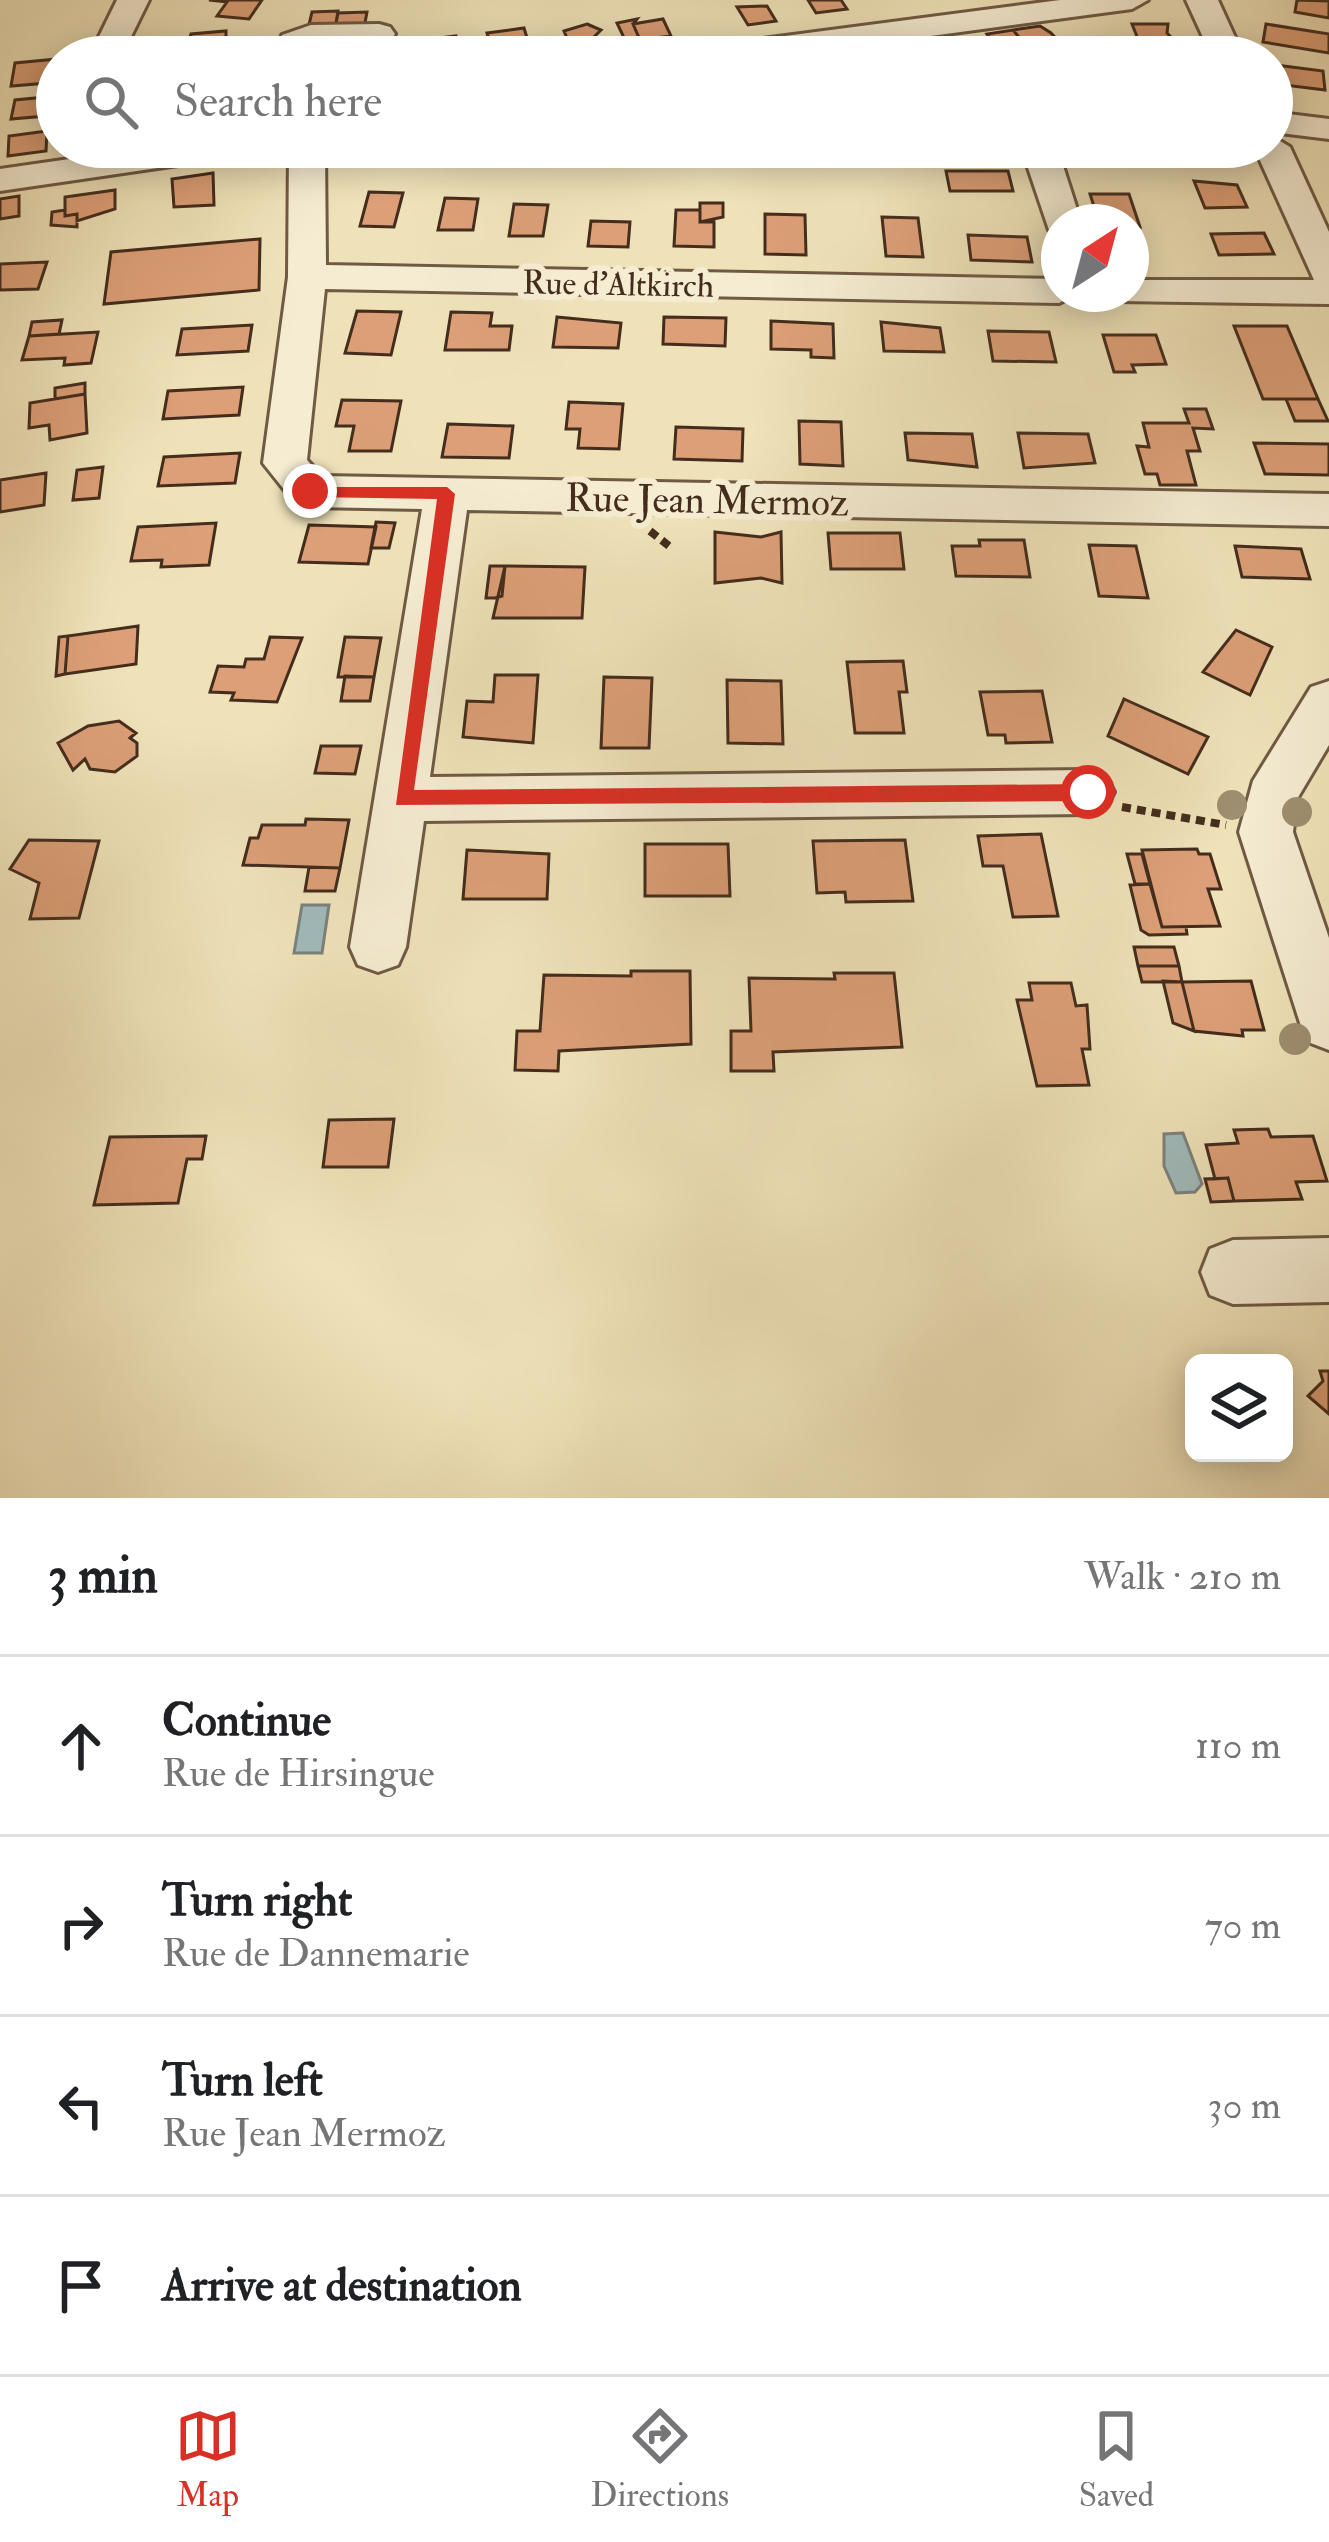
<!DOCTYPE html>
<html lang="en">
<head>
<meta charset="utf-8">
<style>
  :root { --surface:#fff; --page:#f2f2f2; --text:#202124; --muted:#757577; --line:#e0e0e0; --accent:#d93025 }
  body { margin:0; font-family:"IM FELL Double Pica",serif; background:var(--page); color:var(--text) }
  .controls { position:absolute; right:36px; bottom:36px; display:grid; overflow:hidden; border-radius:18px; box-shadow:0 6px 30px #0003 }
  .controls button { width:108px; height:108px; display:grid; place-items:center; padding:0; border:0; border-bottom:3px solid var(--line); background:var(--surface); color:var(--text); font:60px sans-serif }
  .compass { position:absolute; left:1041px; top:204px; width:108px; height:108px; border-radius:50%; background:var(--surface); box-shadow:0 6px 30px #0003; rotate:36deg }
  .stop { position:absolute; width:36px; height:36px; margin:-27px; border:9px solid #d93025; border-radius:50%; background:#fff }
  .stop.end { background:#d93025; border-color:#fff; box-shadow:0 3px 12px #0008 }
  .list { margin:0; padding:0; list-style:none }
  h2 { display:flex; justify-content:space-between; align-items:center; height:156px; margin:0; padding:0 48px; font-size:51px }
  h2 small { font-size:39px; font-weight:400; color:var(--muted) }
  .list li { display:grid; grid-template-columns:78px 1fr auto; gap:36px; align-items:center; box-sizing:border-box; height:180px; padding:0 48px; border-top:3px solid var(--line) }
  .list b { display:block; font-size:45px; white-space:nowrap }
  .list p { margin:0; font-size:39px; white-space:nowrap; color:var(--muted) }
  .list em { font-size:39px; font-style:normal; color:var(--muted) }
  .icon { flex:none; width:66px; height:66px; fill:none; stroke:currentColor; stroke-width:2; stroke-linecap:round; stroke-linejoin:round }
  .map { position:relative; flex:none; width:1329px; height:1498px; overflow:hidden }
  .search { position:absolute; background:var(--surface); box-shadow:0 6px 30px #0003; left:36px; right:36px; top:36px; height:132px; display:flex; align-items:center; gap:30px; box-sizing:border-box; padding:0 42px; border-radius:66px; color:var(--muted); font-size:45px }
  .sheet { height:876px; background:var(--surface) }
  nav { display:flex; justify-content:space-around; align-items:center; box-sizing:border-box; height:168px; border-top:3px solid var(--line); background:var(--surface); font-size:33px; color:var(--muted) }
  nav a { display:grid; justify-items:center; gap:6px }
  nav .on { color:var(--accent) }
  .map>svg:first-child { display:block }
  .water { fill:#a0babb; stroke:#7b827c; stroke-width:3 }
  .building { fill:#dc9f77; stroke:#442d1d; stroke-width:3 }
  .lines { fill:none; stroke-linecap:round; stroke-linejoin:round }
  .minor-casing { stroke:#6f5a44; stroke-width:6 }
  .path { stroke:#442d1d; stroke-width:8; stroke-dasharray:9 6; stroke-linecap:butt }
  .minor { fill:#f5ecd2; fill-rule:evenodd }
  .tree { fill:#9e8f70 }
  .route { fill:#d93025 }
  .labels { text-anchor:middle; stroke-width:12; stroke-linejoin:round; paint-order:stroke }
  .far-street-label { font-size:33px; fill:#442d1d; stroke:#f5ecd2 }
  .street-label { font-size:39px; fill:#442d1d; stroke:#f5ecd2 }
</style>
</head>
<body>
<div class="map">
<svg width="1329" height="1498" viewBox="0 0 1329 1498">
  <rect width="100%" height="100%" fill="#efe2b9"/>
  <filter id="stains"><feTurbulence type="fractalNoise" baseFrequency=".00167" numOctaves="4"/><feColorMatrix values="0 0 0 0 .2 0 0 0 0 .09 0 0 0 0 .02 0 0 0 .5 -.17"/></filter>
  <radialGradient id="worn" r=".72"><stop offset=".6" stop-color="#630" stop-opacity="0"/><stop offset="1" stop-color="#630" stop-opacity=".3"/></radialGradient>
  <path class="water" d="M302,905H329L322,953H294Z
    M1183,1133L1202,1184L1195,1192L1176,1193L1164,1166V1134Z"/>
  <path class="building" d="M209,0H262L249,19L217,16L227,2Z
    M808,0H841L847,9L816,13Z
    M1297,0L1329,1V18L1295,12Z
    M767,6L776,21L748,25L737,7Z
    M338,11L335,29H308L312,12Z
    M367,12L364,28L335,29L338,13Z
    M637,19L633,24L640,40L626,42L617,23Z
    M663,19L671,36L640,40L633,24Z
    M587,24L601,30L595,36L598,44L571,48L564,31Z
    M1132,24H1168L1167,33L1177,43L1140,44Z
    M1266,24L1329,34V53L1263,42Z
    M1040,26L1051,33L1068,52L1049,55L1042,45L1028,48L1013,30Z
    M524,28L531,51L494,56L487,33Z
    M1013,30L1028,48L998,49L987,34Z
    M226,31V57H183L191,34Z
    M456,36L460,53L411,57L407,42Z
    M963,38L976,53L891,57L890,51L926,49Z
    M377,41L374,57H345L347,42Z
    M320,42H347L345,57H318Z
    M57,59L48,83L11,86L15,63Z
    M1276,65L1323,71L1325,90L1276,84Z
    M57,96V115L11,119L15,100Z
    M47,131L46,151L8,156L9,136Z
    M422,147H471L475,161H439L423,154Z
    M946,171H1008L1013,191H950Z
    M213,173L214,205L174,207L172,179Z
    M1194,181L1237,185L1247,207L1205,208Z
    M115,190V209L77,221V214L65,216V197Z
    M369,192L403,193L394,227L360,226Z
    M1090,194H1129L1140,227L1099,222Z
    M19,196V216L0,219V199Z
    M445,198L478,199L473,230H438Z
    M700,203H723V217L700,222Z
    M514,204L548,205L543,236H509Z
    M65,210V216L77,214V227L51,225L52,212Z
    M676,210H700V222H714V247L674,246Z
    M765,214L805,215L806,255L765,254Z
    M882,217L918,218L923,257L886,256Z
    M591,221L630,222L628,247L588,246Z
    M1264,233L1274,254L1219,255L1211,234Z
    M968,235L1027,237L1032,262L971,260Z
    M260,239L259,290L104,304L111,252Z
    M47,262L38,289L0,290V264Z
    M357,311L401,312L391,355L345,353Z
    M451,312L492,313L490,326H512L509,350H445Z
    M557,317L621,323L618,348L553,347Z
    M664,317L726,318L725,346L663,344Z
    M62,320L59,334L29,336L32,322Z
    M771,321L833,324L834,358L811,357V350L771,349Z
    M881,322L940,328L944,352L884,351Z
    M252,325L248,351L177,355L182,329Z
    M1234,326H1287L1318,399H1263Z
    M988,331L1049,332L1056,362L993,361Z
    M98,332L91,363L64,365L65,358L22,360L29,336Z
    M1103,335H1156L1166,364L1132,365L1135,372H1114Z
    M85,383V394L55,399V388Z
    M243,387L239,415L163,419L168,391Z
    M85,394L87,433L50,440L49,425L29,428L30,403Z
    M1286,399H1318L1328,421H1295Z
    M342,400L401,401L391,451H349L354,426H336Z
    M569,402L623,404L619,449L578,448L580,429H566Z
    M1184,409H1206L1213,429L1193,428L1200,451H1187L1196,485H1160L1157,474H1145L1137,446L1149,447L1143,423H1189Z
    M799,421L841,422L843,466L800,464Z
    M448,424L513,426L509,458L442,457Z
    M676,427L743,429L742,461L674,459Z
    M905,433L972,434L977,467L908,460Z
    M1018,433L1088,434L1095,463L1024,468Z
    M1254,443L1329,444V475L1265,474Z
    M240,453L235,483L158,486L164,457Z
    M103,467L99,498L73,500L77,470Z
    M46,473L44,505L0,512V480Z
    M376,522L395,523L389,548H371Z
    M216,523L209,565L161,567L162,560L131,561L138,527Z
    M309,525L376,527L368,564L299,562Z
    M715,532L761,537L781,532L782,583L761,578L715,583Z
    M828,533H900L904,569H831Z
    M979,540H1024L1030,577L956,576L952,546H980Z
    M1089,545L1136,546L1148,598L1099,596Z
    M1235,546L1301,549L1310,579L1242,577Z
    M490,566H505L502,596L495,598H486Z
    M505,566L585,567L582,618H493Z
    M138,626L136,664L65,674L68,636Z
    M1236,630L1272,647L1250,695L1203,672Z
    M68,636L65,674L56,676L59,637Z
    M270,637L302,638L277,702L231,700L234,693L210,692L218,666L244,667L246,659H264Z
    M345,637L381,638L374,677H338Z
    M903,661L907,692H899L904,733H855L847,662Z
    M495,675H538L533,743L463,737L467,701L493,702Z
    M345,676L374,677L370,701H341Z
    M604,677L652,678L649,748H601Z
    M727,680L781,681L783,744L728,743Z
    M1042,691L1052,742L1006,743L1005,735H988L980,692Z
    M1124,699L1208,737L1188,774L1108,736Z
    M119,721L136,733L130,738L137,743V756L115,772L90,769L85,759L73,770L58,743L88,726Z
    M321,746H361L355,774L315,773Z
    M306,819L349,820L340,868L243,865L250,838H258L262,825H305Z
    M1041,834L1058,916L1013,917L1003,866H983L978,836Z
    M29,840L99,841L79,918L30,919L39,883L10,869Z
    M905,840L913,901L846,902L845,892L817,893L813,841Z
    M645,844H728L730,896H645Z
    M1197,849L1199,854H1210L1221,889H1208L1220,926L1162,927L1142,850Z
    M467,850L549,854L547,899H463Z
    M1127,854H1142L1150,884H1135Z
    M309,867L340,868L335,891H305Z
    M1150,884L1162,927H1186L1187,934L1149,935L1141,930L1130,885Z
    M1134,947H1174L1179,966H1138Z
    M1138,966H1179L1182,982H1142Z
    M631,971H690L691,1044L559,1051L558,1071L515,1070L517,1031H540L544,975L631,976Z
    M834,973H894L902,1047L773,1052L774,1071H731V1031H751L749,978L835,979Z
    M1163,981L1182,982L1194,1031L1173,1023Z
    M1251,981L1264,1030H1242L1243,1036L1194,1031L1182,982Z
    M1029,983H1071L1076,1006L1087,1005L1090,1049H1082L1089,1085L1037,1086L1017,1000H1032Z
    M394,1119L388,1167H323L329,1120Z
    M1268,1129L1271,1137L1313,1136L1327,1181L1296,1182L1302,1199L1234,1201L1228,1178L1215,1179L1206,1145L1238,1143L1234,1130Z
    M206,1136L202,1159H187L178,1203L94,1205L110,1137Z
    M1228,1178L1234,1201L1211,1202L1205,1179Z
    M1320,1371H1329V1414L1308,1396L1323,1381Z"/>
  <g class="lines">
    <defs>
      <path id="minor" d="M117,0H149L121,57H89Z
        M1060,0H1148L1132,9L775,57H685L701,47Z
        M1186,0H1218L1244,57H1212Z
        M379,24L390,27L395,34L390,41L315,45L309,47L308,57H276L282,35L311,25Z
        M1272,112L1329,119V139L1272,132Z
        M1272,136L1290,147L1329,232V304L1117,301L1113,294H1131V280H1314L1254,147H1272Z
        M153,147H244L226,158L0,191V169Z
        M289,147H325L326,265L1059,279V294H1076L1059,303L325,289L307,460L322,476L1329,494V526L467,510L430,777L1088,770L1106,777L1114,792L1106,807L1088,814L424,821L406,947L398,965L378,972L358,965L350,947L422,509L310,507L294,502L263,463L288,277Z
        M1021,147H1057L1081,222H1059V232L1049,230Z
        M1329,681V745L1297,799L1293,832L1329,938V1050L1308,1042L1300,1023L1239,832L1253,781L1311,687Z
        M1329,1238V1302L1233,1304L1210,1295L1201,1272L1210,1249L1233,1240Z"/>
    </defs>
    <use href="#minor" class="minor-casing"/>
    <path class="path" d="M650,531L673,549
      M1122,807L1226,825"/>
    <use href="#minor" class="minor"/>
  </g>
  <g class="tree">
    <circle cx="1232" cy="805" r="15"/>
    <circle cx="1297" cy="812" r="15"/>
    <circle cx="1295" cy="1039" r="16"/>
  </g>
  <path class="route" d="M305,487H447L455,494L414,790L1088,784L1098,792L1088,801L396,805L437,499L310,497L302,491Z"/>
  <g class="labels">
    <g class="far-street-label">
      <text transform="translate(618 283) rotate(1)" y="12">Rue d'Altkirch</text>
    </g>
    <g class="street-label">
      <text transform="translate(707 499) rotate(1)" y="14">Rue Jean Mermoz</text>
    </g>
  </g>
  <rect width="100%" height="100%" filter="url(#stains)"/>
  <rect width="100%" height="100%" fill="url(#worn)"/>
</svg>
<div class="controls">
<button><svg class="icon" aria-label="layers" viewBox="0 0 24 24"><path d="M12 4l9 5-9 5-9-5zM3 14l9 5 9-5"/></svg></button>
</div>
<svg class="compass" viewBox="-18 -18 36 36"><path d="M0-13l5 13h-10z" fill="#e53935"/><path d="M0 13l5-13h-10z" fill="#757577"/></svg>
<div class="stop" style="left:1088px;top:792px"></div>
<div class="stop end" style="left:310px;top:491px"></div>
<div class="search"><svg class="icon" aria-label="search" viewBox="0 0 24 24"><circle cx="10" cy="10" r="6"/><path d="M15 15l6 6"/></svg>Search here</div>
</div>
<section class="sheet">
<h2>3 min<small>Walk · 210 m</small></h2>
<ul class="list">
<li><svg class="icon" aria-label="ahead" viewBox="0 0 24 24"><path d="M12 20V5M6 11l6-6 6 6"/></svg><div><b>Continue</b><p>Rue de Hirsingue</p></div><em>110 m</em></li>
<li><svg class="icon" aria-label="right" viewBox="0 0 24 24"><path d="M7 20v-9h11M14 6l5 5-5 5"/></svg><div><b>Turn right</b><p>Rue de Dannemarie</p></div><em>70 m</em></li>
<li><svg class="icon" aria-label="left" viewBox="0 0 24 24"><path d="M17 20v-9H6M10 6l-5 5 5 5"/></svg><div><b>Turn left</b><p>Rue Jean Mermoz</p></div><em>30 m</em></li>
<li><svg class="icon" aria-label="arrive" viewBox="0 0 24 24"><path d="M6 21V4h12l-3 4 3 4H6"/></svg><div><b>Arrive at destination</b></div></li>
</ul>
</section>
<nav>
<a class="on"><svg class="icon" aria-label="map" viewBox="0 0 24 24"><path d="M3 6l6-2 6 2 6-2v14l-6 2-6-2-6 2zM9 4v14M15 6v14"/></svg>Map</a>
<a><svg class="icon" aria-label="directions" viewBox="0 0 24 24"><path d="M12 3l9 9-9 9-9-9zM9 14v-3h6M13 9l2 2-2 2"/></svg>Directions</a>
<a><svg class="icon" aria-label="saved" viewBox="0 0 24 24"><path d="M7 4h10v16l-5-4-5 4z"/></svg>Saved</a>
</nav>
</body>
</html>
